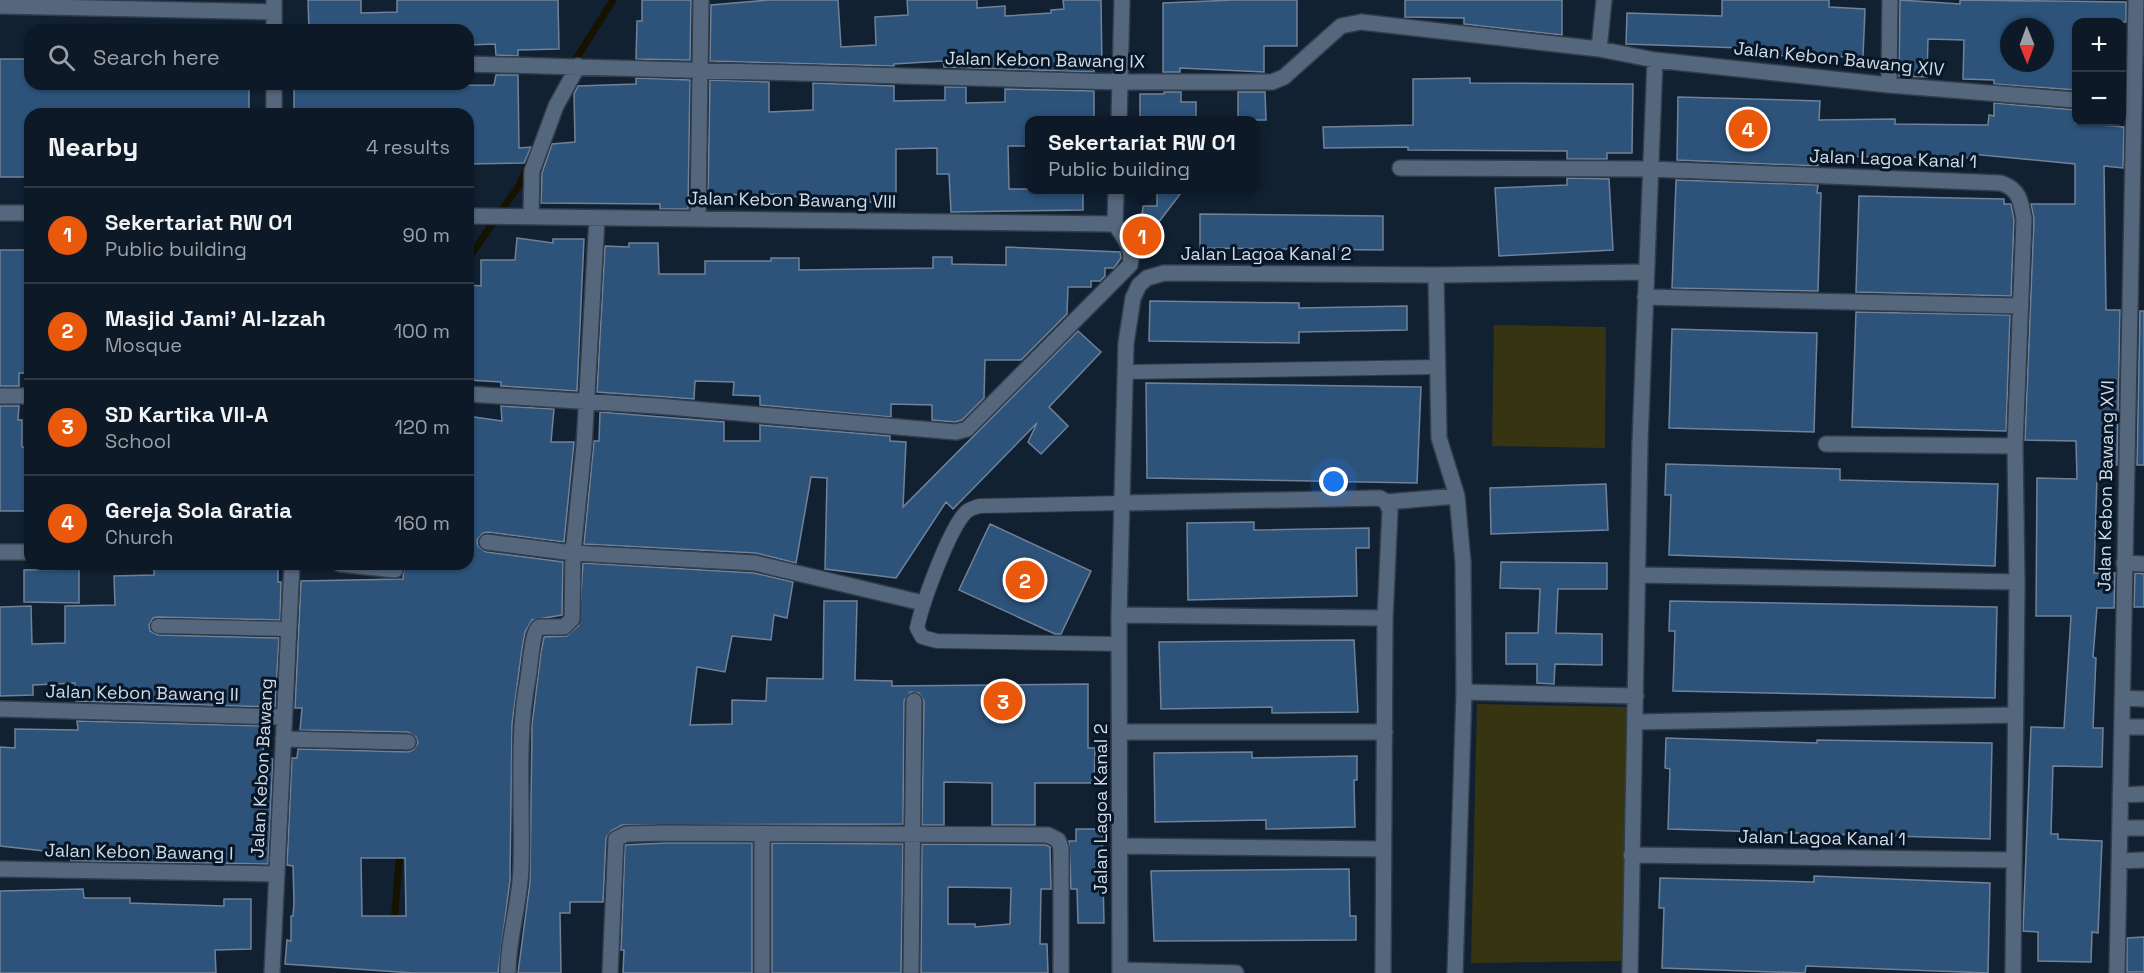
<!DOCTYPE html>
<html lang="en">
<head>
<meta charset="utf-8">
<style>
  :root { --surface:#0d1926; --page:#1b2632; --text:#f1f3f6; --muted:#9aa0a7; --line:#2d3843; --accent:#ea580c }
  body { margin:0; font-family:"Space Grotesk",sans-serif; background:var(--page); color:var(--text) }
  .controls { position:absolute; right:18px; top:18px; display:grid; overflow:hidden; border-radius:12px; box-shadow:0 2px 4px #0004 }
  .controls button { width:54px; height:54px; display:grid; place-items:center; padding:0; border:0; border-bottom:2px solid var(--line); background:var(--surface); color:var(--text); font:30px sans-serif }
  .compass { position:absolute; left:2000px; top:18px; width:54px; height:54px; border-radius:50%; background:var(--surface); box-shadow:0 2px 4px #0004; rotate:179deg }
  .you { position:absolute; left:1334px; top:482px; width:21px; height:21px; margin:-15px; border:4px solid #fff; border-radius:50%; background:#1a73e8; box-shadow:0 0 0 9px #1a73e833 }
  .badge { display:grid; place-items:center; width:39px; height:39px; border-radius:50%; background:var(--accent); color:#fff; font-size:20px; font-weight:700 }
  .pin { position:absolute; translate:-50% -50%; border:3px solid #fff; box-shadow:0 2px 6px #0006 }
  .popup { position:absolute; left:1025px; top:116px; width:234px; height:78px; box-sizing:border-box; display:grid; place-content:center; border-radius:12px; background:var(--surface); filter:drop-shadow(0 2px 4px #0005); font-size:20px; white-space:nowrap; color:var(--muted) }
  .popup b { font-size:22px; color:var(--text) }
  .popup::after { content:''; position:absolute; left:50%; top:100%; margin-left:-12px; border:12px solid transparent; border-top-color:var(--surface) }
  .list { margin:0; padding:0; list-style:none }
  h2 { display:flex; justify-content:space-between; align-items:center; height:78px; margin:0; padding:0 24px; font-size:26px }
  h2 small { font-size:20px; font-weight:400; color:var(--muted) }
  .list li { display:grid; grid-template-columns:39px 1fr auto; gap:18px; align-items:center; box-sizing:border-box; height:96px; padding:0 24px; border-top:2px solid var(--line) }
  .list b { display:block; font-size:22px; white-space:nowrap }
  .list p { margin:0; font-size:20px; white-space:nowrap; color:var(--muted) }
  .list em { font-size:20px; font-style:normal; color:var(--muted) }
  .icon { flex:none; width:33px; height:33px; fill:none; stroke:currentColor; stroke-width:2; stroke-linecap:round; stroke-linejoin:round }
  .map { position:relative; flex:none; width:2144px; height:973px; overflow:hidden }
  .search { position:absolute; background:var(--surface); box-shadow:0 2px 4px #0004; left:24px; top:24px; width:450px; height:66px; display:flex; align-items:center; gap:15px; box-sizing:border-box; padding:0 21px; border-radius:18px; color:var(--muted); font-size:22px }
  .panel { position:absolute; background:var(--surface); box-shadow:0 2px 4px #0004; left:24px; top:108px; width:450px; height:462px; border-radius:18px }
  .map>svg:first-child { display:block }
  .green { fill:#373411 }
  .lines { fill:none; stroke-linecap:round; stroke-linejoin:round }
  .stream { stroke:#151200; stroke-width:7 }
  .building { fill:#2d537b; stroke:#6f8298; stroke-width:1.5; fill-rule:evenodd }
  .lane-casing { stroke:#323c4a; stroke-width:16 }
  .street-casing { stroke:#323c4a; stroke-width:18 }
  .lane { stroke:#55677c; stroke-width:14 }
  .street { stroke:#55677c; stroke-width:15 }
  .labels { text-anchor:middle; stroke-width:6; stroke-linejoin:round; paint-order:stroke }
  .street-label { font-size:18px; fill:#d1dbe7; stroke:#081728 }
</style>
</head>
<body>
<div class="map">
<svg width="2144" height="973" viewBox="0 0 2144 973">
  <rect width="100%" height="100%" fill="#112132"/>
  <path class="green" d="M1494,325L1606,327L1605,448L1492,446Z
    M1477,704L1628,707L1624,961L1471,963Z"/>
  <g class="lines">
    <path class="stream" d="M571,67L613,0
      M468,259L520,184L527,167
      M394,923L400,850"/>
  </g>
  <path class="building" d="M308,0H361V13L397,12V0H558L559,49L518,50V56L496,55L495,44L469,45V30H309Z
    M642,0H691L690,60L636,59L637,21H642Z
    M769,0H838L841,47L876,45L875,17L908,15L907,0H977V8L1005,6V16L1051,13V10L1064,9L1063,0H1101L1102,68H1094V72L944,67L943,61L894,64V66L710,61L711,5Z
    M1233,0H1297V46H1264V72L1180,68V72H1163V3Z
    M1405,0H1562V35L1464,24V18L1405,17Z
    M1722,0H1829V7L1865,9L1863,57L1742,55V48L1626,44L1627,13L1722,16Z
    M1900,0L1960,4V0L2126,2V22H2076V90L1994,84V80L1963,79L1964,40L1928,39L1927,77L1899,76ZM2009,27H2045V63H2009Z
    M0,59H30V84H249V114H30V177H0Z
    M496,75H518L519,148L531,147L524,163L468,164V114H294V86L494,85Z
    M636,78L690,80L688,209H660V204L541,203L542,173L552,144L575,142L574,94L578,86L636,84Z
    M1470,78V83L1633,84L1632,153H1607V159H1567V151L1408,150V147L1324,148L1323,127L1413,125V79Z
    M710,80L769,82V112L813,110V83L894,86V101L945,100V87H966V103L1005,102V89L1094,91V120H1029V146H1008L1009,189H1083V210L951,212L949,174H937V148L896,149V202H813V196L779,197V194L708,195Z
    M1164,92H1181V102H1196V120H1140V94H1164Z
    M1238,92H1265L1266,120H1238Z
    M1678,97L1820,101L1819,120L1895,119V124L1988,125L1989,115L1994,116V103L2076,110V123L2124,127L2123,168L2104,166L2106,310H2120L2117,465H2103L2104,477H2097L2094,573H2115L2114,608H2097L2093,657L2096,658L2093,728H2103L2102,767L2053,766L2051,834H2058V839L2102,841L2098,933L2092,932L2091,962L2038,961V932L2023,931L2031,727L2064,728L2071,616H2036L2037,478L2077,479L2076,441L2025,440L2034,219L2031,204H2075V164L1971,154V158L1818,156V166L1677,160Z
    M1567,178L1609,179L1613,250L1499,256L1495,188L1567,185Z
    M1676,180L1818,185L1817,193H1821L1818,291L1672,288Z
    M1157,189H1184L1139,248L1143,206H1157Z
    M1859,196L2004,199V204H2011L2014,220L2011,296L1856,292Z
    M1200,214L1383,216V250L1200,248Z
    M517,238L553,243V239H584L577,391L501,386V382L468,380V318L471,285L481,286V260H515Z
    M629,243H658L659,274H705V261H771V258H799V270L933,268V257H952V264L1006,265V247L1120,252L1121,258L1114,268H1105V276L1100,281H1091V287H1068L1067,314L1021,360H985L984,398L962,420L955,422L932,420V405L891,404V417L760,405V396L733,395L734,382L695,381L694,399L597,392L605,246L629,247Z
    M0,250H30V373H19V386H0Z
    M1150,301L1299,303V308L1407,306V330L1299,332V343L1149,341Z
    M2140,311H2144V465H2137Z
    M1856,312L2010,315L2006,431L1852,427Z
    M1672,329L1817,333L1814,432L1669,428Z
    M1078,331L1101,352L1049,407L1068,426L1041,454L1028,442L1037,423L953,509L946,502L896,578L825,569L827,478L811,477L796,563L756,553L584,544L594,441H599L600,412L724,422V441H760V425L890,436V441L906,442L903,507Z
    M1146,383L1421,387L1417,483L1147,478Z
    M0,406H19L18,420H22V447H30V470H25L26,511H0Z
    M501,406L554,409L551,442H574L564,542L488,532L483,533L477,540L478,546L486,552L563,562L562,615L532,620L525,632L522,649L512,724L510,880L498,973H413L285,964L287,940L291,941V916H293L294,903L293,866L287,865L292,758H297L298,749L408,752L413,750L418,743L416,737L408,732L300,730L302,708H295L301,581L403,579L404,564H468V416L502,421ZM361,858H405L406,916H362Z
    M1666,464L1840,469V480L1998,484L1995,566L1669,555L1671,495H1665Z
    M1606,484L1608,530L1491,534L1490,488Z
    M1254,522V530L1369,528V548H1356L1357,596L1188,600L1187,523Z
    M990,524L1091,571L1061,634H1055L959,590Z
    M1501,562L1607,563V589H1558L1556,633L1602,634V665L1555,664L1554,684L1537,683V664H1506V633H1538L1540,589L1500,588Z
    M583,563L754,573L793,582L787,618L774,615L771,640L732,636L725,672L697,667L690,725L732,724V700L766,701L767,678L823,679L824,601H857L855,680L892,681V686L1088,684V748H1095L1094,783H1035V825H992V783L944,782V825H922L924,701L919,693L910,692L904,701L903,824L622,825L611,831L606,838L603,902H570V913H560L561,973H518L530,882L532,725L541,652L544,637L567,636L579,625Z
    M154,564H278V582H281L280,620L158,617L153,618L149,625L150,631L158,635L279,638L275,707L76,701L75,683L33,685V695L0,696V607L31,606L32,644L65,643V606L115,605L114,576L154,575Z
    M79,569V603L24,602V570Z
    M2135,573L2144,574V607H2134Z
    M1670,601L1997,607L1995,698L1673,691L1675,631H1669Z
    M1354,640L1358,712L1272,713V707L1161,709L1159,642Z
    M77,721L264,726L263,759H273L268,864L71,861V854L0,846V747L15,748V729L78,730Z
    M1666,738L1817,743V740L1992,743L1990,839L1668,829L1670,769L1665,768Z
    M1252,752V758L1357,756V780H1354L1355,827L1266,829V820L1155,822L1154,753Z
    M1076,829H1102L1104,923H1078L1077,889H1071L1069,841H1076Z
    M665,843H752V973H623L624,950H621L625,845Z
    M772,843L903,844L901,973H772Z
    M922,844L1046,845L1050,847L1051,889H1041L1040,944H1047L1048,973H921ZM948,887L1011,888L1010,924L975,927V924H948Z
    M1349,869L1350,916H1356V940L1154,941L1151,871Z
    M1814,876L1990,883L1988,973L1806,966L1805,973L1662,968L1664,908H1659L1660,878L1814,882Z
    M83,889L84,898H130V903L224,906V899H251V949L215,950L216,973H0V891Z
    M2144,937V972H2127V938Z"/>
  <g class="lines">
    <defs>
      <path id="lane" d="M1125,372L1436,367
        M158,626L288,629
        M1119,644L937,641L922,637L917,628C922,604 949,529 966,512C969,509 974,508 979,506L1123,503"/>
      <path id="street" d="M274,0V30
        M0,6L274,12
        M1599,49L1604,0
        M468,64L1120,82H1272L1284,77L1341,26L1361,22L1599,49L1655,60L1889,85L2076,100
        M1889,85L1890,0
        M274,114V84
        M1119,121L1122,0
        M1400,168L1650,169L2001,183C2019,189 2021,201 2024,219L2015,446L2017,582L2013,973
        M0,213H30
        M468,216L1115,224
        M531,216L532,171L556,106L578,66
        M698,218L701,0
        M1115,224L1116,190
        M1436,275L1439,438L1457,496L1463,562L1464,692L1455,973
        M1645,297L2021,306
        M468,394L657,406L956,432L967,429L1130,265C1134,248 1124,238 1115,224
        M0,396H30
        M1826,444L2015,446
        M1123,503L1380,498L1386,502L1457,496
        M487,542L573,553L755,563L923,603
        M0,552H30
        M2124,563L2144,564
        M340,564L395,570
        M1640,575L2017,582
        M1119,615L1385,618
        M1464,692L1636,696
        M2122,698L2144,699
        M0,709L284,717
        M1635,722L2015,715
        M2122,727H2144
        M1120,732H1385
        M283,739L408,742
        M2120,795L2144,794
        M2120,828H2144
        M762,834V973
        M1120,846L1383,849
        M1631,855L2013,860
        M2119,861L2144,860
        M0,869L277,874
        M1120,970L1236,973
        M272,973L292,564
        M508,973C508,937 520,903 521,868C523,808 516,737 528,679C530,668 532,631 539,627H564L572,619L573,553L584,446L597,218
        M610,973L616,839L626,834L665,833L1048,835L1058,840L1061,848V973
        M911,973L914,701
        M1120,973L1119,615L1126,343L1133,298L1139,285L1147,278L1164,273L1436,275L1646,272
        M1383,973L1385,618L1390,510L1386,502
        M1630,973L1640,442L1655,60
        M2117,973L2136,0"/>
    </defs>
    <use href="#lane" class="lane-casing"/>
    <use href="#street" class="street-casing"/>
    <use href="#lane" class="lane"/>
    <use href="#street" class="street"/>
  </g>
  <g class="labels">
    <g class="street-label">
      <text transform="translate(1839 59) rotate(6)" y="6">Jalan Kebon Bawang XIV</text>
      <text transform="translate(1045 60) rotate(1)" y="6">Jalan Kebon Bawang IX</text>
      <text transform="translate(1893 159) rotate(2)" y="6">Jalan Lagoa Kanal 1</text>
      <text transform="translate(792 200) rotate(1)" y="6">Jalan Kebon Bawang VIII</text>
      <text x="1266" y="260">Jalan Lagoa Kanal 2</text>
      <text transform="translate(2106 486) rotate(-89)" y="6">Jalan Kebon Bawang XVI</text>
      <text transform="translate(142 693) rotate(1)" y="6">Jalan Kebon Bawang II</text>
      <text transform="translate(262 768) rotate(-87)" y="6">Jalan Kebon Bawang</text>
      <text transform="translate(1101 809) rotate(-90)" y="6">Jalan Lagoa Kanal 2</text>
      <text transform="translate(1822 838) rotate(1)" y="6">Jalan Lagoa Kanal 1</text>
      <text transform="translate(139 852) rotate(1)" y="6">Jalan Kebon Bawang I</text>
    </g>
  </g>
</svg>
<div class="controls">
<button>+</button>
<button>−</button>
</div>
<svg class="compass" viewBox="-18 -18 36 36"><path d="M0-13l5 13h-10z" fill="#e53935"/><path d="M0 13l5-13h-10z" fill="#9aa0a7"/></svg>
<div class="you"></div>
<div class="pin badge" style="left:1142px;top:236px">1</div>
<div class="popup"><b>Sekertariat RW 01</b>Public building</div>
<div class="pin badge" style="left:1025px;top:580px">2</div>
<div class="pin badge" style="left:1003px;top:701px">3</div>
<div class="pin badge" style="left:1748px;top:129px">4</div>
<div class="search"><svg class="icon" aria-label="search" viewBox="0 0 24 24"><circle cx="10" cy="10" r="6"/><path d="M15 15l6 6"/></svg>Search here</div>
<section class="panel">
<h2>Nearby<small>4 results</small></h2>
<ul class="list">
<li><span class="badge">1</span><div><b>Sekertariat RW 01</b><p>Public building</p></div><em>90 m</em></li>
<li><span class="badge">2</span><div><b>Masjid Jami' Al-Izzah</b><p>Mosque</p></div><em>100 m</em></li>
<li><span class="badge">3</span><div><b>SD Kartika VII-A</b><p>School</p></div><em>120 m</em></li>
<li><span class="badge">4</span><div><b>Gereja Sola Gratia</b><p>Church</p></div><em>160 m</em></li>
</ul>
</section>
</div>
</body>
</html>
